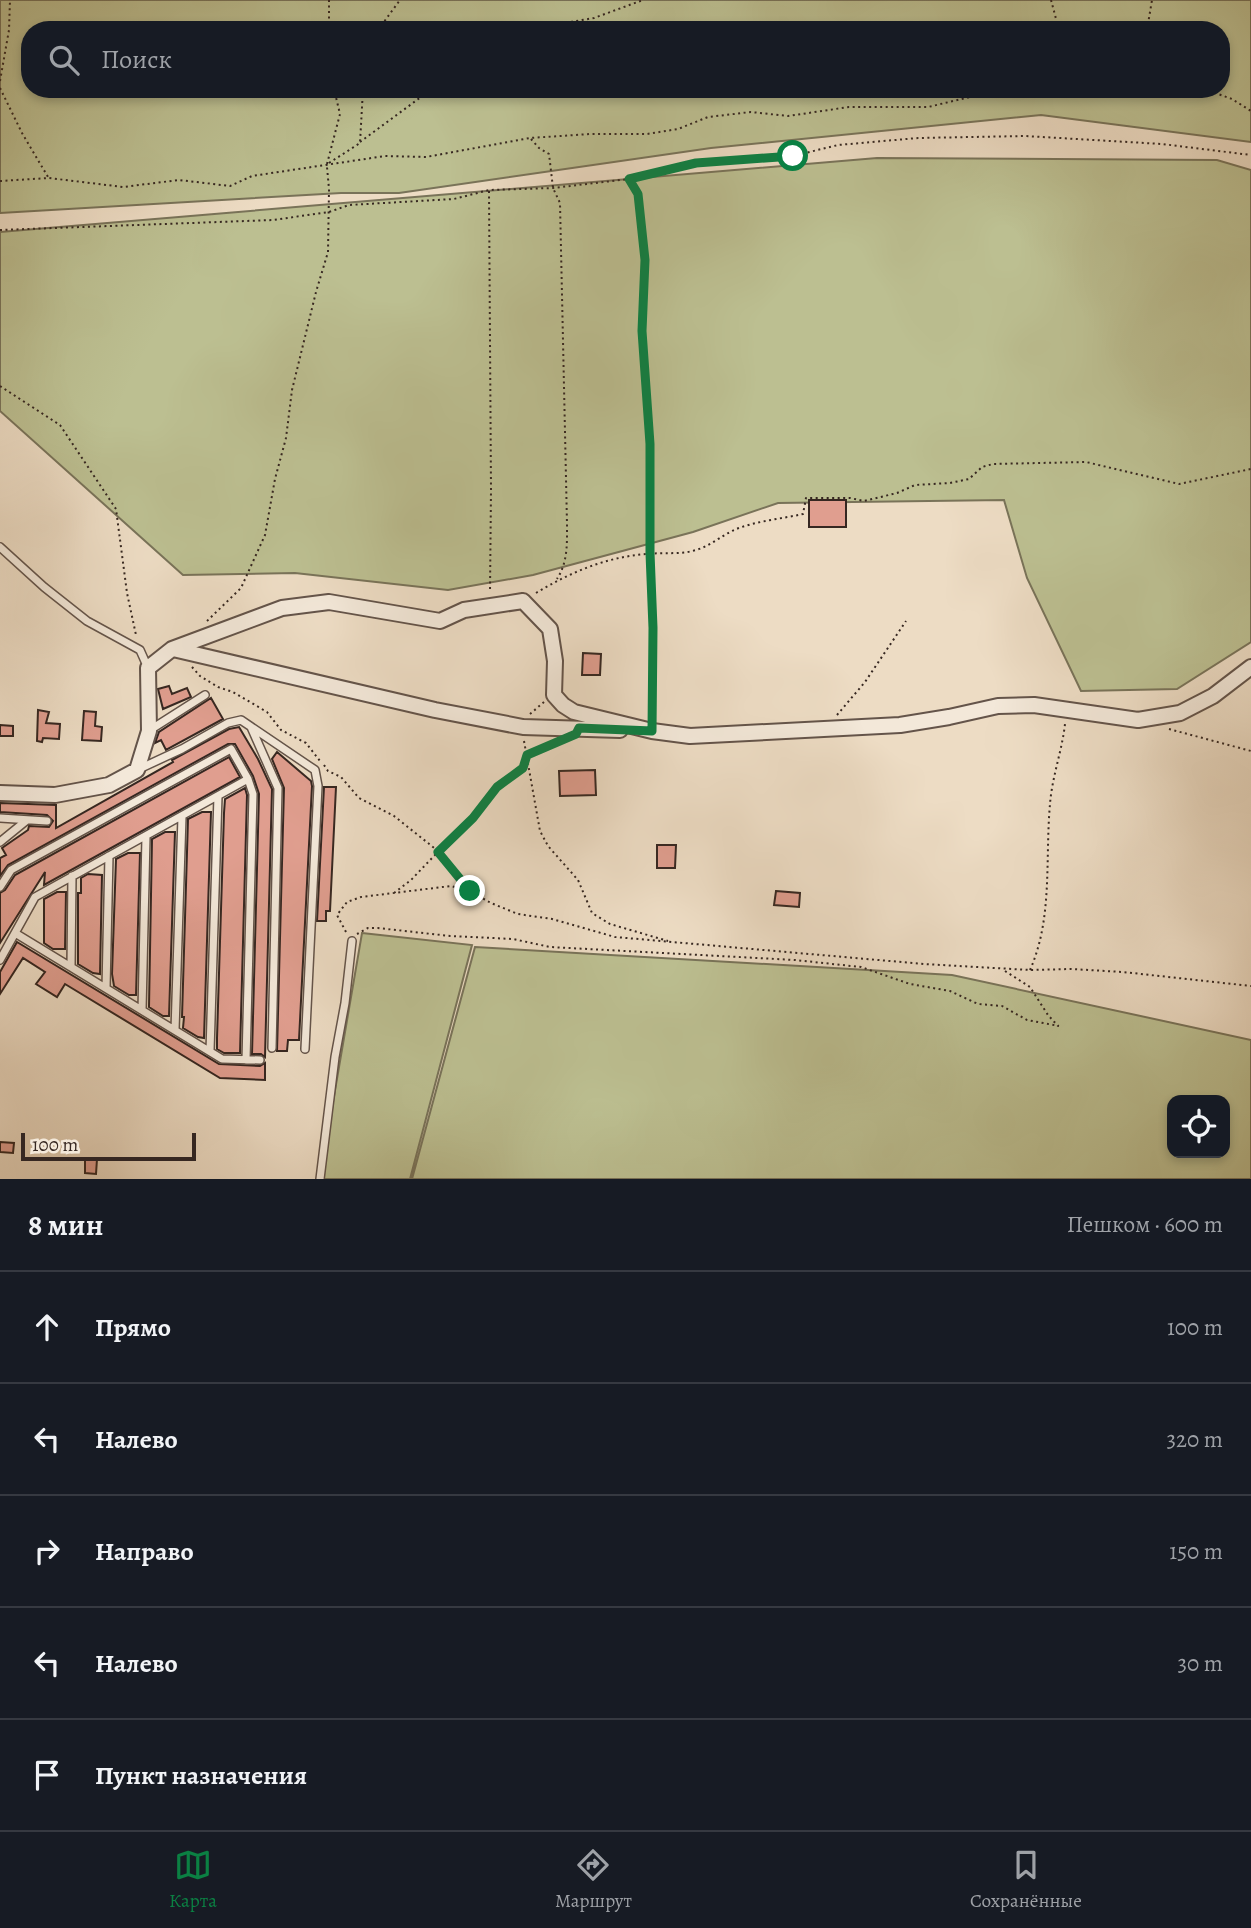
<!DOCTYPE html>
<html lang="ru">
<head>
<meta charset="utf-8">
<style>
  :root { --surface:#171b24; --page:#20242c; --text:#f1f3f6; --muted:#9ea1a6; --line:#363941; --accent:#0b8043 }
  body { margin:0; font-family:Alegreya,serif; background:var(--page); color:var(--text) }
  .controls { position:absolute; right:21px; bottom:21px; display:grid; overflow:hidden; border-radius:14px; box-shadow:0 4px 10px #0003 }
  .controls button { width:63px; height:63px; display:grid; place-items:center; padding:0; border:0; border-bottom:2px solid var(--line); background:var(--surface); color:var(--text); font:35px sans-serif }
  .scale { position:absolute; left:21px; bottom:18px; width:175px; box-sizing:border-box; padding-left:7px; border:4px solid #362721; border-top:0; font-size:19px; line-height:24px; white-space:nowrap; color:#362721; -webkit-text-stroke:5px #f3e8d9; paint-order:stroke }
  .stop { position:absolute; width:21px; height:21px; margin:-16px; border:5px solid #0b8043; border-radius:50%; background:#fff }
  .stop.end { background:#0b8043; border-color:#fff; box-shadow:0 2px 7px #0008 }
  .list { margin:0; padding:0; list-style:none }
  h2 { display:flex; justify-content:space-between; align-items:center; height:91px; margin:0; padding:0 28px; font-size:30px }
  h2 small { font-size:23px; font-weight:400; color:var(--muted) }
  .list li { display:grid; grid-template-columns:46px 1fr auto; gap:21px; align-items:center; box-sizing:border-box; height:112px; padding:0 28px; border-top:2px solid var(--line) }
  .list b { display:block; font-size:26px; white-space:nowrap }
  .list em { font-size:23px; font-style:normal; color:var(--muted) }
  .icon { flex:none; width:38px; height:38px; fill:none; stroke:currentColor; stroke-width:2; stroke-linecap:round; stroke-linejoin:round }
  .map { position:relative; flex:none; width:1251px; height:1179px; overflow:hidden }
  .search { position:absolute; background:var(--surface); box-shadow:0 4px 10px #0003; left:21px; right:21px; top:21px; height:77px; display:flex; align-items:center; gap:18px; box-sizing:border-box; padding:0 24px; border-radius:28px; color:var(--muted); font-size:26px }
  .sheet { height:651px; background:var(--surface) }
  nav { display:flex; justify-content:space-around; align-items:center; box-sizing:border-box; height:98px; border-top:2px solid var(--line); background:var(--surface); font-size:19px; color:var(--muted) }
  nav a { display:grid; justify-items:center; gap:4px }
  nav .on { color:var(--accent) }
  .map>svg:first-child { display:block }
  .green { fill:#bcbf91; stroke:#797359; stroke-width:2; fill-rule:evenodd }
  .building { fill:#e09e8f; stroke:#362721; stroke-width:2 }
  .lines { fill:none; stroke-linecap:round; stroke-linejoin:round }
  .lane-casing { stroke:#64544a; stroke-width:10 }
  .street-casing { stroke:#64544a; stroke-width:18 }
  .path { stroke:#362721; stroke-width:2; stroke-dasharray:2 3.5; stroke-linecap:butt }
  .lane { stroke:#f3e8d9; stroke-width:7 }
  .street { stroke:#f3e8d9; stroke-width:14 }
  .route { stroke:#0b8043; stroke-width:9 }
</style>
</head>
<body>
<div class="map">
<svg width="1251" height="1179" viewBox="0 0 1251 1179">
  <rect width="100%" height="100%" fill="#eddcc4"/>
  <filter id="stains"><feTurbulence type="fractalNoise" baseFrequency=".00286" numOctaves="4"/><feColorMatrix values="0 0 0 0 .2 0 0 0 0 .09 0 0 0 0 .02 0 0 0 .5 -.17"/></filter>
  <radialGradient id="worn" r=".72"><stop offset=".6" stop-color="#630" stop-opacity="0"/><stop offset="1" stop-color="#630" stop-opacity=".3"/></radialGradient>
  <path class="green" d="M0,0H1251V142L1041,115L711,148L399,193H341L0,213ZM30,30H1221V89H30Z
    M877,158L1217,160L1251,170V642L1177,689L1081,691L1027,578L1004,500L778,503L693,532L533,575L448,590L295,573L183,575L0,411V232Z
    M362,933L472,945L410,1179H323L333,1102Z
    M475,947L952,975L1251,1040V1179H412ZM1225,1100V1153H1172V1100Z"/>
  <path class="building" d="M809,500H846V527H809Z
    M583,653L601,654L600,675H582Z
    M169,686L172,694L187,688L191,697L163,709L158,689Z
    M211,698L223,719L166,750L161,740L155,743L159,732Z
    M38,710L49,712L46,723L60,724L59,739L43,738L42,742L37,741Z
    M84,711L96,712L95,726L102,727L101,741L82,740Z
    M0,725L13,726V736H0Z
    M239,727L258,759L272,789L265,1057L261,1054H252L259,794L253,776L235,744H228L8,865L0,876V858L6,855L2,848L28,830L29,826L49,827L53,821L47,815L0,812V803L56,805V828L173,762L172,760L229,729Z
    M277,752L311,781L312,786L299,1040H288L287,1051H277L284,788L272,759Z
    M229,757L240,777L44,885L45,872L0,943V893L5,890L15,875Z
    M595,770L596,795L560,796L559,771Z
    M324,787H336L330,911H326V921H317Z
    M245,788L247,795L240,1053H224L217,1049V1038L224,813L225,799Z
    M202,812H211L204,1038L198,1037L183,1028L184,1017H182L188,819Z
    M165,832H175L169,1016H163L149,1007L152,839Z
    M657,845H676L675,868H657Z
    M128,853H140L136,995H129L114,986L112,974L116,859Z
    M88,874L102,875L100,974L93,973L78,964V893H81V878Z
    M776,891L800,893L799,907L774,905Z
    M57,892H66L65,949H53L44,943V899Z
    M17,942L219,1064L260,1066L265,1063V1080L220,1078L65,984L57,997L36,984L45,972L23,958L0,994V972Z
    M0,1142L14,1143L13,1153L0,1152Z
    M85,1159H97L96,1174L85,1173Z"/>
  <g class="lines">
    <defs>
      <path id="lane" d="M0,547L44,587L87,621L140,650L148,668
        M251,727L278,788L272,1048
        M150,730L205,695
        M139,769L182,749L228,723L241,720L315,770L318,786L305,1049
        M0,818L47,821
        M0,842L27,820
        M0,887L11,870L231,749L248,779L253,794L246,1060
        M15,933L222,1059L260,1060
        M0,960L35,897L248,779
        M71,967L72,876
        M106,988L109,856
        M142,1010L146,837
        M175,1030L182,817
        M210,1051L218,796
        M320,1179L335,1057L345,1003L352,941"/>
      <path id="street" d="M173,649L435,710L523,727L620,730
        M0,793L55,795L109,785L137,770L149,731L148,668L172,649L282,608L329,602L440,621L464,610L523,601L550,629L555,661L554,695L563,705L574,712L652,731L690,736L900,725L949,717L998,706L1034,705L1138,720L1180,713L1213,696L1251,667"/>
    </defs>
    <use href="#lane" class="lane-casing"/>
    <use href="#street" class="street-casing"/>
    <path class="path" d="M329,0V30
      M1051,0L1059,30
      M378,30L400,0
      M522,30L594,18L643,0
      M1147,30L1152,0
      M0,81L9,30L10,0
      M0,88L22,133L48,177
      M1204,89L1232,99L1251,111
      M531,139L539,148L549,154L553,188L560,203L567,524C567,543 568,562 557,579
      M360,142L421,97L422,89
      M329,163L360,143L363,89
      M327,164L340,114L334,89
      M629,180L638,194L645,260L642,331L650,444V553L654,628L652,717
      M0,181L49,178L123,187L179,180L230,186L252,176L385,156L426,157L530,138L590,134H647L678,129L708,117L751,112L788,116L849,107H928L983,94L1085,92L1099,89
      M489,191L491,490L490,591
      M0,230L273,220L329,212L349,205L454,199L489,190L553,188L629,179L696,163L793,156L838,145L918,138L1025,136L1162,144L1251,155
      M0,386L60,425L116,509L127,593L136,635
      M536,593C571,572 606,557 647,554C664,552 680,555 696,550C710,546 721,536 734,530C755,521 781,519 803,514L806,498H850L864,501L897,493L915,485L950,483L969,479L982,467L993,464L1086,462L1179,484L1251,469
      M207,621L241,588L265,535L275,479L286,438L292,390L316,292L328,252L329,189L327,167
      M192,667L200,676L218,687L233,692L267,712L281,730L306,743L320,761
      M530,714L544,702
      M837,715L865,682L906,621
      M1169,729L1251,751
      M524,741L540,831L548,846L578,880L592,913L610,924L668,941
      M324,765L328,771L341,777L359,798L394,816L438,851L469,889
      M394,893L411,880L456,833L473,818L497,787L523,768L527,755L556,742
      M346,932L337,915L347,902L361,897L451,886L470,891L491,903L518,914L552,919L615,937L924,964L1030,970L1071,969L1123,972L1251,986
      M357,934L368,928H378L450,936L513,939L550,947L795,960L861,967L910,984L950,991L978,1004L1002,1006L1027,1020L1059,1026
      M1030,970C1053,918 1045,860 1050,804C1052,777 1062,751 1065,724
      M1005,971L1030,987L1048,1015L1058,1026"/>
    <use href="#lane" class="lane"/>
    <use href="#street" class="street"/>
  </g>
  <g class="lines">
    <path class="route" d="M470,891L438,852L473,818L497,787L523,768L527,755L576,734L579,728L652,731L653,628L650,553V444L642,331L645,260L638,194L629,179L696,163L793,156"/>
  </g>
  <rect width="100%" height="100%" filter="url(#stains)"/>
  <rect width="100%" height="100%" fill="url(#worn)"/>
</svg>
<div class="controls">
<button><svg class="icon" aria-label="locate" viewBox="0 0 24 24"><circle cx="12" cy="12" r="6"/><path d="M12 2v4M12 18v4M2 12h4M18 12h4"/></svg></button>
</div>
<div class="scale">100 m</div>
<div class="stop" style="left:793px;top:156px"></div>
<div class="stop end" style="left:470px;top:891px"></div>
<div class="search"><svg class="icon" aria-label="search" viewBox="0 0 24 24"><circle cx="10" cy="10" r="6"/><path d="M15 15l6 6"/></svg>Поиск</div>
</div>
<section class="sheet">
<h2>8 мин<small>Пешком · 600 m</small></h2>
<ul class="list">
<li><svg class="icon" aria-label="ahead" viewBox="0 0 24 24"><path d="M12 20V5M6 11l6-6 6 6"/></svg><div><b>Прямо</b></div><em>100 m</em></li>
<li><svg class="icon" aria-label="left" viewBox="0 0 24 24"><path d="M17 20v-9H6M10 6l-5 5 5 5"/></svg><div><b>Налево</b></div><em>320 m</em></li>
<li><svg class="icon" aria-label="right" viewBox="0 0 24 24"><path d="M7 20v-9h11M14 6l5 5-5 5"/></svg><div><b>Направо</b></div><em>150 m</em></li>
<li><svg class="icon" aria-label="left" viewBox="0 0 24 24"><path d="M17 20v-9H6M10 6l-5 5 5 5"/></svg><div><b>Налево</b></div><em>30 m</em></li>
<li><svg class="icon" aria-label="arrive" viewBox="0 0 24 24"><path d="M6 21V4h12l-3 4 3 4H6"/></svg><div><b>Пункт назначения</b></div></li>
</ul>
</section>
<nav>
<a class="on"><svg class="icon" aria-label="map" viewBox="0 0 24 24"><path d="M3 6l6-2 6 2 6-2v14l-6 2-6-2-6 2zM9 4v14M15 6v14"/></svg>Карта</a>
<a><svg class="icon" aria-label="directions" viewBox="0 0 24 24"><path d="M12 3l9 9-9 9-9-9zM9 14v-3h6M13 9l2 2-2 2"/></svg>Маршрут</a>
<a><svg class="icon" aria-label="saved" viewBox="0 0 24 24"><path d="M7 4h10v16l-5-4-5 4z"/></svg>Сохранённые</a>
</nav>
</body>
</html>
